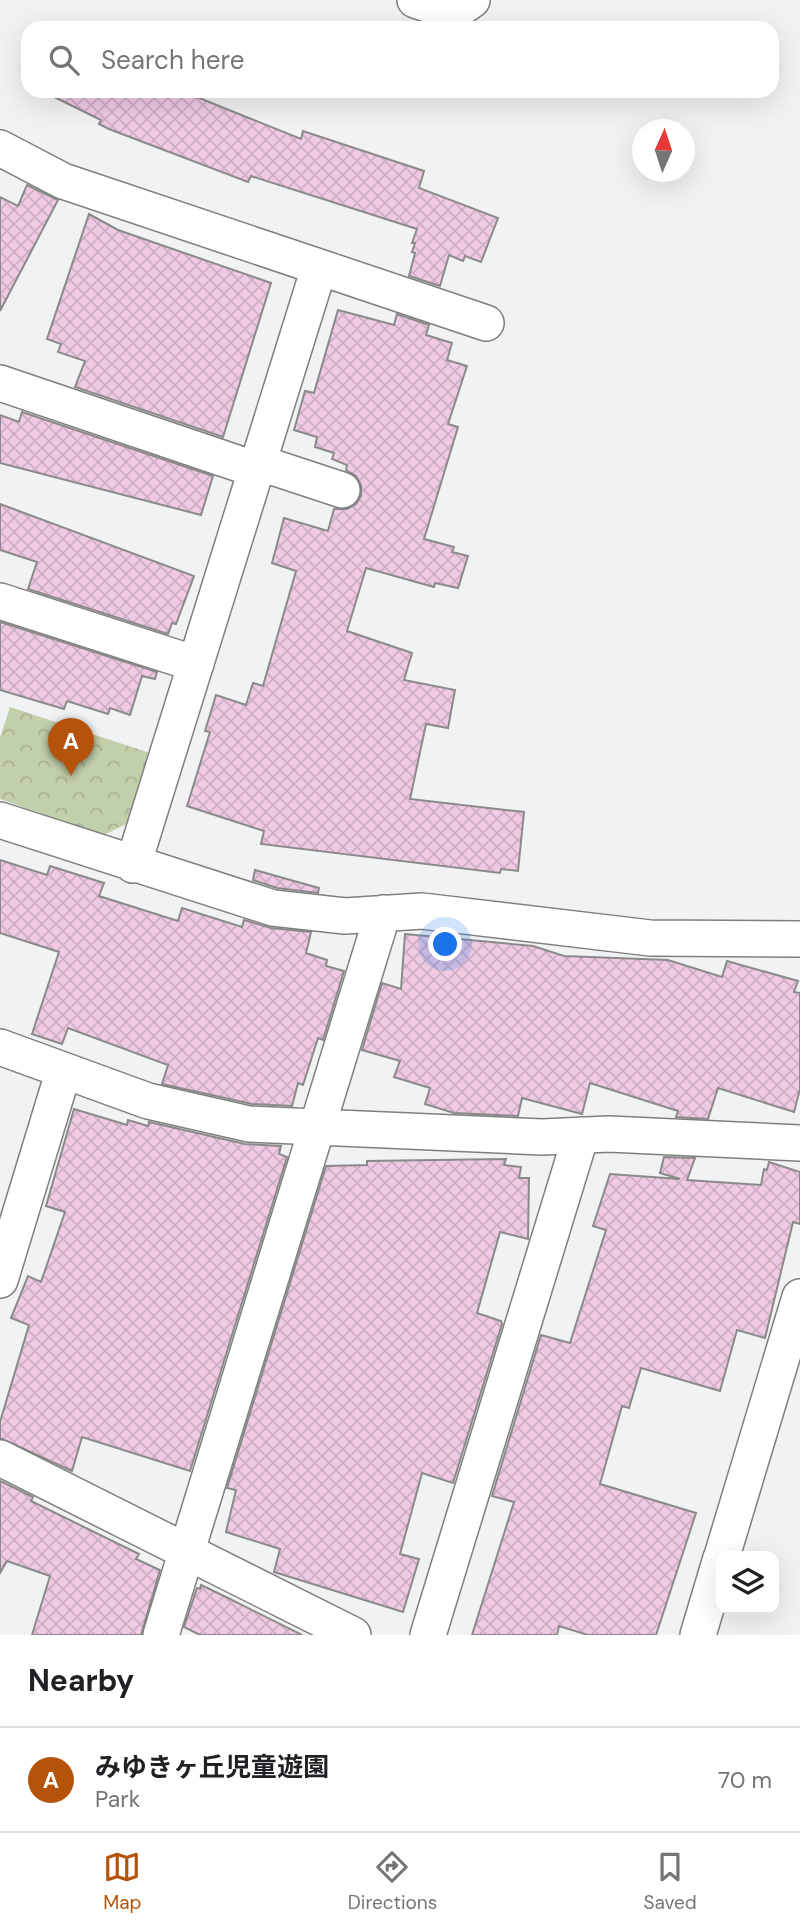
<!DOCTYPE html>
<html lang="en">
<head>
<meta charset="utf-8">
<style>
  :root { --surface:#fff; --page:#f6f6f6; --text:#202124; --muted:#757577; --line:#e0e0e0; --accent:#b45309 }
  body { margin:0; font-family:"DM Sans","Noto Sans JP",sans-serif; background:var(--page); color:var(--text) }
  .controls { position:absolute; right:21px; bottom:21px; display:grid; overflow:hidden; border-radius:14px; box-shadow:0 7px 28px #0002 }
  .controls button { width:63px; height:63px; display:grid; place-items:center; padding:0; border:0; border-bottom:2px solid var(--line); background:var(--surface); color:var(--text); font:35px sans-serif }
  .compass { position:absolute; left:632px; top:119px; width:63px; height:63px; border-radius:50%; background:var(--surface); box-shadow:0 7px 28px #0002; rotate:3deg }
  .you { position:absolute; left:446px; top:945px; width:24px; height:24px; margin:-18px; border:5px solid #fff; border-radius:50%; background:#1a73e8; box-shadow:0 0 0 10px #1a73e833 }
  .badge { display:grid; place-items:center; width:46px; height:46px; border-radius:50%; background:var(--accent); color:#fff; font-size:23px; font-weight:700 }
  .pin { position:absolute; translate:-50% -58px; filter:drop-shadow(0 2px 4px #0008) }
  .pin::after { content:''; position:absolute; top:37px; width:24px; height:21px; background:inherit; clip-path:polygon(0 0,100% 0,50% 100%) }
  .list { margin:0; padding:0; list-style:none }
  h2 { display:flex; justify-content:space-between; align-items:center; height:91px; margin:0; padding:0 28px; font-size:30px }
  h2 small { font-size:23px; font-weight:400; color:var(--muted) }
  .list li { display:grid; grid-template-columns:46px 1fr auto; gap:21px; align-items:center; box-sizing:border-box; height:105px; padding:0 28px; border-top:2px solid var(--line) }
  .list b { display:block; font-size:26px; white-space:nowrap }
  .list p { margin:0; font-size:23px; white-space:nowrap; color:var(--muted) }
  .list em { font-size:23px; font-style:normal; color:var(--muted) }
  .icon { flex:none; width:38px; height:38px; fill:none; stroke:currentColor; stroke-width:2; stroke-linecap:round; stroke-linejoin:round }
  .map { position:relative; flex:none; width:800px; height:1635px; overflow:hidden }
  .search { position:absolute; background:var(--surface); box-shadow:0 7px 28px #0002; left:21px; right:21px; top:21px; height:77px; display:flex; align-items:center; gap:18px; box-sizing:border-box; padding:0 24px; border-radius:21px; color:var(--muted); font-size:26px }
  .sheet { height:196px; background:var(--surface) }
  nav { display:flex; justify-content:space-around; align-items:center; box-sizing:border-box; height:98px; border-top:2px solid var(--line); background:var(--surface); font-size:19px; color:var(--muted) }
  nav a { display:grid; justify-items:center; gap:4px }
  nav .on { color:var(--accent) }
  .map>svg:first-child { display:block }
  .forest { fill:url(#forest-crowns) }
  .building { fill:url(#building-cross-hatch); stroke:#8b8a8a; stroke-width:2 }
  .lines { fill:none; stroke-linecap:round; stroke-linejoin:round }
  .street-casing { stroke:#7f7f80; stroke-width:38 }
  .street { stroke:#fff; stroke-width:35 }
</style>
</head>
<body>
<div class="map">
<svg width="800" height="1635" viewBox="0 0 800 1635">
  <defs>
    <pattern id="forest-crowns" width="20" height="18" patternUnits="userSpaceOnUse" patternTransform="scale(1.75)"><rect width="20" height="18" fill="#c2cfab"/><path d="M2 6a3 3 0 1 1 6 0M12 15a3 3 0 1 1 6 0" fill="none" stroke="#a7b293"/></pattern>
    <pattern id="building-cross-hatch" width="8" height="8" patternUnits="userSpaceOnUse" patternTransform="scale(1.75)"><rect width="8" height="8" fill="#f0cae3"/><path d="M0 0l8 8M0 8l8-8" fill="none" stroke="#ceaec3"/></pattern>
  </defs>
  <rect width="100%" height="100%" fill="#f1f2f3"/>
  <path class="forest" d="M10,707L150,753L126,824L104,835L0,799V738Z"/>
  <path class="building" d="M42,91H182L301,139L303,131L424,171L419,188L498,218L481,262L465,256L463,261L449,255L440,286L409,276L415,253L412,252L415,243H412L417,229L251,176L248,182L109,129L99,124L101,120Z
    M27,185L58,200L0,311V197L18,206Z
    M89,214L118,230L271,283L223,437L75,387L85,361L58,352L61,344L47,339Z
    M338,310L394,325L397,314L429,325L426,335L452,343L447,360L467,366L448,424L458,427L424,539L454,547L452,552L468,556L458,588L435,583L434,587L366,568L347,631L412,653L404,680L455,690L448,728L426,724L410,799L524,812L518,871L501,869L500,873L261,844L264,831L187,806L210,732L205,731L216,695L246,705L253,683L263,686L296,571L272,563L284,518L328,531L334,509H347L356,504L361,496V485L356,476L346,470L347,465L332,459L334,453L315,447L317,437L294,430L305,391L314,393Z
    M22,412L213,476L201,515L0,463V415L19,422Z
    M0,504L194,576L176,624L172,623L168,634L28,589L37,562L0,550Z
    M0,622L157,672L155,679L142,676L130,715L110,708L108,714L67,701L64,709L0,690Z
    M0,860L47,875L50,866L104,883L99,896L178,921L182,908L242,927L244,920L271,928L311,932L306,953L327,960L326,966L344,971L323,1040L318,1038L303,1085L298,1083L292,1106L252,1104L162,1084L168,1065L68,1028L62,1044L32,1034L59,952L0,933Z
    M255,870L319,888L318,893L277,888L253,880Z
    M405,934L533,946L564,956L668,960L722,977L727,961L798,981L794,992L800,993V1089L794,1112L718,1088L708,1119L676,1117L678,1111L590,1083L582,1114L522,1098L518,1116L454,1113L425,1104L430,1088L394,1077L400,1061L362,1050L382,983L401,989Z
    M74,1109L127,1125L128,1120L148,1126L149,1122L245,1144L281,1146L279,1154L287,1157L190,1471L82,1437L72,1471L0,1438V1422L29,1325L11,1318L28,1276L41,1282L65,1212L46,1206Z
    M664,1157L695,1158L687,1180L761,1185L764,1169L767,1170L769,1162L800,1172V1224L793,1222L765,1338L737,1330L720,1391L641,1368L629,1408L622,1406L600,1484L696,1513L656,1635H588L559,1626L557,1635H472L514,1502L492,1496L541,1335L570,1343L606,1230L593,1226L610,1174L680,1179L660,1173Z
    M506,1159L504,1165L521,1167L519,1178H529L528,1239L500,1232L477,1313L501,1321L502,1324L453,1483L422,1473L400,1554L419,1559L403,1612L274,1572L280,1549L226,1532L236,1490L227,1488L326,1166L367,1165V1161Z
    M0,1481L33,1497L31,1501L139,1554L136,1559L160,1570L141,1635H32L50,1576L7,1561L0,1573Z
    M201,1585L226,1597L302,1635H200L184,1627L197,1588L200,1589Z"/>
  <g class="lines">
    <defs>
      <path id="street" d="M415,0L453,13L472,0
        M0,148L63,181L486,323
        M0,383L257,470
        M260,463L342,490
        M0,601L196,664
        M0,820L273,908L345,916L422,911L650,938L800,939
        M133,865L319,268
        M0,1047L148,1101L249,1124L542,1137L609,1134L800,1143
        M0,1280L63,1073
        M0,1458L353,1635
        M722,1556L800,1297
        M161,1635L383,913
        M428,1635L581,1135
        M698,1635L721,1558"/>
    </defs>
    <use href="#street" class="street-casing"/>
    <use href="#street" class="street"/>
  </g>
</svg>
<div class="controls">
<button><svg class="icon" aria-label="layers" viewBox="0 0 24 24"><path d="M12 4l9 5-9 5-9-5zM3 14l9 5 9-5"/></svg></button>
</div>
<svg class="compass" viewBox="-18 -18 36 36"><path d="M0-13l5 13h-10z" fill="#e53935"/><path d="M0 13l5-13h-10z" fill="#757577"/></svg>
<div class="you"></div>
<div class="pin badge" style="left:71px;top:776px">A</div>
<div class="search"><svg class="icon" aria-label="search" viewBox="0 0 24 24"><circle cx="10" cy="10" r="6"/><path d="M15 15l6 6"/></svg>Search here</div>
</div>
<section class="sheet">
<h2>Nearby<small></small></h2>
<ul class="list">
<li><span class="badge">A</span><div><b>みゆきヶ丘児童遊園</b><p>Park</p></div><em>70 m</em></li>
</ul>
</section>
<nav>
<a class="on"><svg class="icon" aria-label="map" viewBox="0 0 24 24"><path d="M3 6l6-2 6 2 6-2v14l-6 2-6-2-6 2zM9 4v14M15 6v14"/></svg>Map</a>
<a><svg class="icon" aria-label="directions" viewBox="0 0 24 24"><path d="M12 3l9 9-9 9-9-9zM9 14v-3h6M13 9l2 2-2 2"/></svg>Directions</a>
<a><svg class="icon" aria-label="saved" viewBox="0 0 24 24"><path d="M7 4h10v16l-5-4-5 4z"/></svg>Saved</a>
</nav>
</body>
</html>
